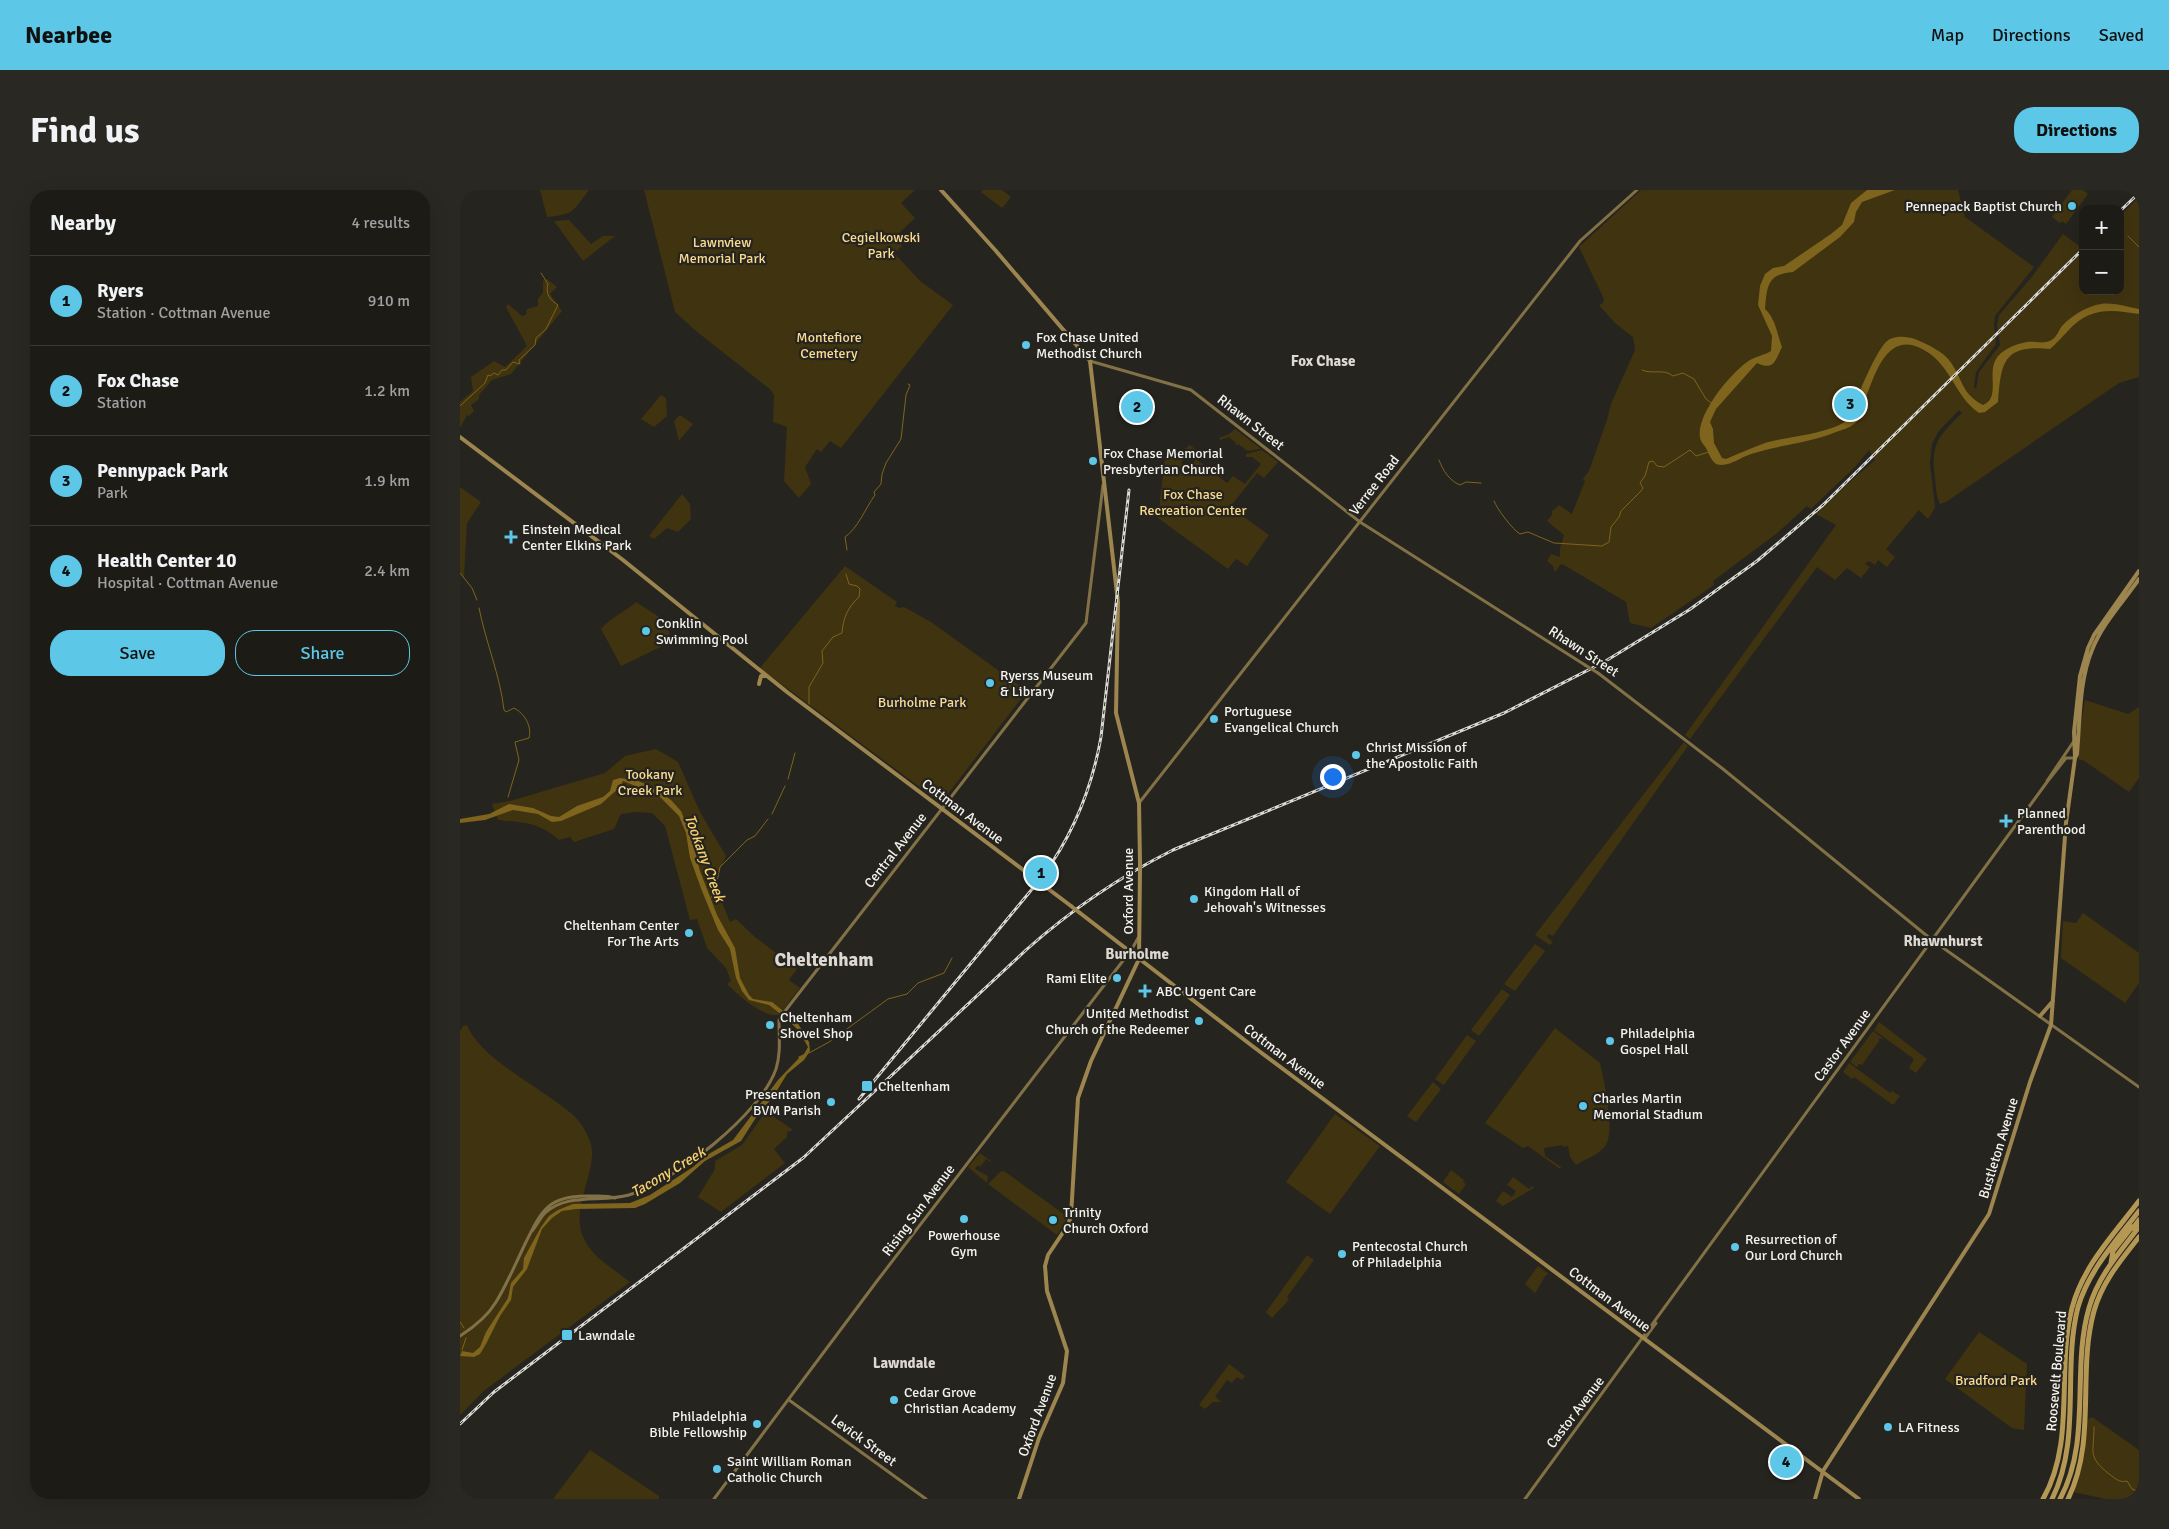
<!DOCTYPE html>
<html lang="en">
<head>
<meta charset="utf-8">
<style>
  :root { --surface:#1c1b16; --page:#292823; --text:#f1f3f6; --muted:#a0a1a1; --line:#3a3935; --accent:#5dc7e8 }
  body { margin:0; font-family:Signika,sans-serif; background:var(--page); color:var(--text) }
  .controls { position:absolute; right:15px; top:15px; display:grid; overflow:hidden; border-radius:10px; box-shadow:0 5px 20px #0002 }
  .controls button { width:45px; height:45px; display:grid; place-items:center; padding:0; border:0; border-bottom:1px solid var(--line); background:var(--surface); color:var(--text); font:25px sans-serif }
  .you { position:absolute; left:872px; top:586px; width:18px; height:18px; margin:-12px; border:4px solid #fff; border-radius:50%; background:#1a73e8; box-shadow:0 0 0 8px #1a73e833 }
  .badge { display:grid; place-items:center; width:32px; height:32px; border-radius:50%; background:var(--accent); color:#111; font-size:16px; font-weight:700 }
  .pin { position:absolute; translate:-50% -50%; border:2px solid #fff; box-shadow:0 1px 5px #0006 }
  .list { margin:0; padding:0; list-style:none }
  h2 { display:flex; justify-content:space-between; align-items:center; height:65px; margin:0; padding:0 20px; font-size:21px }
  h2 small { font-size:16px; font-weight:400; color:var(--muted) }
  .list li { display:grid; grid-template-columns:32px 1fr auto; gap:15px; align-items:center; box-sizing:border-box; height:90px; padding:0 20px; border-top:1px solid var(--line) }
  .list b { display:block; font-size:19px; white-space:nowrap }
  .list p { margin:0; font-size:16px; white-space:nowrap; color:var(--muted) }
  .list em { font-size:16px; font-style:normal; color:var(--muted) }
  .actions { display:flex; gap:10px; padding:15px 20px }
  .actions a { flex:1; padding:11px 0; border:1px solid var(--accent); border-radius:20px; text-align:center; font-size:18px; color:var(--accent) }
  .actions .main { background:var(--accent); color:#111 }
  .map { position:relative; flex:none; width:1679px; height:1309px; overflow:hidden; border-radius:20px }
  header { display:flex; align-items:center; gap:30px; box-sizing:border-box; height:70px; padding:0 25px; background:var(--accent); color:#111 }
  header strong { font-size:24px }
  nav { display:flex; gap:28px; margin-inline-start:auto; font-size:18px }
  .intro { display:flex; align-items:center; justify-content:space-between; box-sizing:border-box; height:120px; padding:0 30px }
  h1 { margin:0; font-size:35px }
  .button { padding:12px 22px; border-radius:20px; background:var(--accent); color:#111; font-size:18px; font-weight:700 }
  main { display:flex; gap:30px; padding:0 30px }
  aside { flex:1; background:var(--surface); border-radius:20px; box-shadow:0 5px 20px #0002 }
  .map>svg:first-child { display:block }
  .green { fill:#403310 }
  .water { fill:#7e641c }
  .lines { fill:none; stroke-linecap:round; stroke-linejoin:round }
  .stream { stroke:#7e641c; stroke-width:1 }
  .secondary { stroke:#827146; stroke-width:3 }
  .primary { stroke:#9c854e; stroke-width:4 }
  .highway { stroke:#b49854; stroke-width:5 }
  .rail-casing { stroke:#dcdad6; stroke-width:3 }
  .rail { stroke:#26241e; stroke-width:1; stroke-dasharray:4; stroke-linecap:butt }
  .secondary-bridge { stroke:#827146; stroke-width:3 }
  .primary-bridge { stroke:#9c854e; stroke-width:4 }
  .poi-dot { fill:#5dc7e8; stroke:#26241e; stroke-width:2 }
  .labels { text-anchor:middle; stroke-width:4.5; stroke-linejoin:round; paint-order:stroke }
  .poi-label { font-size:14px; fill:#f5f3ef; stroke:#26241e; text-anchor:start }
  .park-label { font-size:14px; fill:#f9db91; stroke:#26241e }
  .street-label { font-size:14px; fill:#f5f3ef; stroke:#26241e }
  .neighbourhood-label { font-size:15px; font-weight:bold; fill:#ddd9d2; stroke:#26241e }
  .water-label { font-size:15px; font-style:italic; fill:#f7d170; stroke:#26241e }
  .district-label { font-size:19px; font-weight:bold; fill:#ddd9d2; stroke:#26241e }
</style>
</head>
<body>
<header>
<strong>Nearbee</strong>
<nav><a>Map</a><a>Directions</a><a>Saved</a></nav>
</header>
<div class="intro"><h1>Find us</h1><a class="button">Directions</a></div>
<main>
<aside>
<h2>Nearby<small>4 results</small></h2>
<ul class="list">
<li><span class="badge">1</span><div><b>Ryers</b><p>Station · Cottman Avenue</p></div><em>910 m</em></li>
<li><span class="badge">2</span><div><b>Fox Chase</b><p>Station</p></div><em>1.2 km</em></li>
<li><span class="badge">3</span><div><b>Pennypack Park</b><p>Park</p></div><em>1.9 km</em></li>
<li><span class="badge">4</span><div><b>Health Center 10</b><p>Hospital · Cottman Avenue</p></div><em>2.4 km</em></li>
</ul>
<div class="actions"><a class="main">Save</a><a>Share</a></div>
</aside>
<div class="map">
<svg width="1679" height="1309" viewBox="0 0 1679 1309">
  <rect width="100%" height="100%" fill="#26241e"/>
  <path class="green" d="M80,0H129C112,22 115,24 87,27Z
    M184,0H455L441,13L455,28L435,47L442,56L427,70L435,64L460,91L493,115L381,258L370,251L361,262L357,259L345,277L351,294L339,308L324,291L327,237L313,232L314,205L311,200L236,141L215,122Z
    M523,0H542L551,7L542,18L521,2Z
    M1181,0H1498L1505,27L1574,77L1535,126L1534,134L1536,154L1516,182L1514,197L1516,199L1519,182L1540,155L1537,135L1539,125L1571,88L1603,44L1623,59V101H1660V26L1679,7V187L1659,193L1486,312L1480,314C1476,306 1476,296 1475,287C1470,253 1480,245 1502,223L1499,220L1478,242L1472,254L1470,273L1475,318L1468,329L1459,320L1426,359L1435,367L1427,377L1418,370L1415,375L1409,371L1405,374L1410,377L1401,388L1387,378L1375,390L1357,377L1230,549L1225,545L1376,335L1354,323L1415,270L1409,260L1396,276L1351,319L1347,316L1316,344L1253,391L1254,395L1191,438L1170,433L1166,412L1104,375L1101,374L1095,382L1093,376L1087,371L1091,364L1100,367V358L1104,345L1087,331L1092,325V321L1099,315L1112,324L1125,291L1123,289L1129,281L1147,230L1151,214L1175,160L1173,147L1155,133L1139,115L1143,113L1144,109L1119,57Z
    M1612,0H1623L1628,4L1606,34L1602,31L1600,33L1592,27Z
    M109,30L131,54L143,46H155L123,71L94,31Z
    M87,89L97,97L90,104L102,121L51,184L32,190L19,205V209L11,215L14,221L9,226L7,225L0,238V212L13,201L11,187L34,171L45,177L67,156L46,117L48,114L62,126L66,125L67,119L78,116V109L83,102V91Z
    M201,205L206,208L207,226L194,237L181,229Z
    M220,225L233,234L219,251L214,231Z
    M775,239L800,258V259L788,261L778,254L776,256V253L769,247L760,250L759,248L769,244Z
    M730,255L740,263L738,266L730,260L721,273L729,279L736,269L767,293L773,286L785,294L801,274L792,267H786V264L802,260L818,272L804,288L797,283L770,317L809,345L787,376L776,369L768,379L698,328L705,268L720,263Z
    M0,297L21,312L7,333L4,388L0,382Z
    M222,304L230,314L231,329L218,342L207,338L194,349L189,346Z
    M385,376L437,412L435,416L439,418L444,417L471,432L567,501L481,613L300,478Z
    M176,412L207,432L211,452L161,476L141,439C151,427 165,422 176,412Z
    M1625,510L1668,524L1679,517V588L1669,602L1623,570H1619L1617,560Z
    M1224,552L1228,556L1093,746L1088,744L1087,747L1093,752L1090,755L1075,745Z
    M196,559L218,572L240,622L266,666L254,692L270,732L276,729L295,747L337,779L329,790L340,798L319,825C303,828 278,805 267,794L271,791L266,778L247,758L237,729L230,730L205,636L192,623L176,622L161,624L154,639L114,652L110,647L99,650C77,631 65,633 38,630L32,614L50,611L145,583L165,566Z
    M1623,723L1679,763V793L1665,813L1601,768L1603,731L1616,733Z
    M1075,754L1085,761L1055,801L1044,794Z
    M1042,799L1050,805L1019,846L1011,840Z
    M1419,832L1467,869L1456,883L1449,878L1454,869L1414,840Z
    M7,835C18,864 66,890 92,909C102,916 114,924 121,934C127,943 133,955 132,966C130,999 105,1029 132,1061C142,1073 158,1082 170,1092L25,1200L0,1225V841L3,836Z
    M1095,838L1140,873C1144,891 1156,942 1145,956C1139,965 1125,969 1116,975L1110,967L1108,956L1103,957V955L1084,958L1085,966L1101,977L1100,979L1068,956L1063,958L1025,933Z
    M1413,841L1424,849L1419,848V851L1402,875L1399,874L1397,877L1390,872Z
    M1007,845L1016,851L984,895L975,889Z
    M1389,873L1430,903L1432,901L1440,906L1433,915L1394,887L1392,889L1383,882Z
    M973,892L981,899L956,932L947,926Z
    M306,921L333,940L327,942V947L314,959L325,973L261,1022L238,1007L255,979V971L282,955Z
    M875,924L920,956L870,1024L826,992Z
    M520,963L536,975L526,969L520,977L518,975L515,979L528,986L527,993L508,977Z
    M991,980L1004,990L1003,992L1006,994L999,1004L983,992Z
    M544,981L608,1027L597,1045L528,994L540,982Z
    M1053,987L1069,999L1072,996L1074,998L1043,1016L1036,1011L1043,1001L1052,1007L1056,1001L1047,995Z
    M847,1065L854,1070L827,1107L829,1109C824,1116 818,1121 812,1128L806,1122Z
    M1078,1076L1089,1084L1086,1085L1075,1103L1065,1094Z
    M1519,1142L1567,1174L1564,1240L1552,1238L1485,1189Z
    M769,1174L785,1186L782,1190L777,1187L772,1193L767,1190L755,1207L762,1212H753L745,1219L739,1215Z
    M1632,1227L1679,1260V1309H1646L1613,1302L1627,1230Z
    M130,1260L199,1306V1309H93Z"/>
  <path class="water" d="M1407,0H1435L1402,12L1396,22L1394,32L1380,47L1333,82C1307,84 1307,97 1305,119C1316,129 1317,144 1322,157C1315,171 1314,181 1297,173L1256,219L1250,232L1253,239L1254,253L1262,268L1266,269C1279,263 1292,258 1305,253C1327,246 1380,244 1393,224C1396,219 1396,211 1398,206C1402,195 1418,159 1426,152C1433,145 1446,146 1455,149C1468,155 1484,161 1492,174C1503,191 1502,204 1523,215C1540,208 1528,186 1535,171C1540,160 1555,154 1567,152C1576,151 1585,155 1593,149C1597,146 1599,140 1602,136C1611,126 1627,116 1641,114C1652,112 1668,117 1679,119V124C1650,119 1628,117 1607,142C1601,148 1597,153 1590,159C1543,154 1541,173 1538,212L1525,222L1519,223C1492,204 1492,172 1458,157C1424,143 1413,191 1403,215C1400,222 1401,229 1394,234C1389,238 1382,240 1376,242C1349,253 1319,255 1291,264C1279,268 1268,278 1256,274C1251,270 1249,264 1246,258C1244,255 1241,252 1240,248C1236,225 1269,185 1287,172C1295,166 1303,166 1311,161L1312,146L1298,115L1300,96L1305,84L1313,78L1324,76L1371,44L1382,35L1391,13Z
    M160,588L178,591L193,597L211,610L221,621L231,645L240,681L257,725L275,758L280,788L289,805L293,809L312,812L337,832L349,852L350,861L344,870L327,884L313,907L297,926L281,951L245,971L220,993L185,1014L175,1018L116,1019L102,1021L92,1028L82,1039L67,1079L53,1097L51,1110L40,1126L26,1154L20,1164L14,1167L0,1166L2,1161L13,1163L20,1157L26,1142L48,1108L51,1093L63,1079L64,1068L81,1037L89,1026L98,1020L113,1014L170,1013L190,1005L233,977L247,965L273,950L318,890L339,868L338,867L344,864L348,857L339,841L327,829L309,815L289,810L282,801L276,788L270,759L258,740L242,701L230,668L226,643L219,626L198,605L163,591L160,597L141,614L101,631L92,632L78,624L53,620L25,630L0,633V629L29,624L49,614L73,618L91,626L99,627L117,616L143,607L150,601L153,590Z"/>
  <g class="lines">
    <path class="stream" d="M1668,46L1679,57
      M1182,180C1193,185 1203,178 1213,186L1223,183L1234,189L1246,209L1253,214
      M0,216L25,193L28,185L30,186L34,183L38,185L42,180H46L53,172L60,174L59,170L75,155L76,148L86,139L98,115C90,110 85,104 88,94L81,83
      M979,270C983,281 990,291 1000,295L1006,292L1021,293
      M1034,311C1037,319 1053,340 1060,344L1068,342L1094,353L1142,356L1149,352L1151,337L1159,327L1161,321L1181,301L1183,298L1180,293L1185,286L1189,272L1193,271L1197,276L1204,277L1230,260L1236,266L1249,262
      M387,360L385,347C398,338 405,319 415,305L414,302L421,294L422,284L426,273L441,249L446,205L450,195L448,194
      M0,383L12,398L17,410
      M19,418C26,453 40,485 44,520L46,522L54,518C65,524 72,536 69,548L55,552L59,570L48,607
      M349,514V497L363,473L362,461L373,447L382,443C383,428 388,417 399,407L400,399L397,396L389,394L386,384
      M328,589L335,563
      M312,624L325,596
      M256,696L260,677L287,650L295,646L308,629
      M251,708L254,702
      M349,863L369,852L428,809L447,804L458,793L484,783L492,768
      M0,1132L4,1138
      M2,1160L6,1148
      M1634,1237C1634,1263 1627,1266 1649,1284C1655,1288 1659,1293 1667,1291L1672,1299L1679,1302"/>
    <path class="secondary" d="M630,171L731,200L900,332L1125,475
      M1138,483L1263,579L1472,750L1679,897
      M1587,591L1614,551
      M679,613L1120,51L1177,0
      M72,1041C77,1035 80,1028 85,1023C108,1002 141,1013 169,1005C215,991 300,925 316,879C321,863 319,847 319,830L322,825L626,433L643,295
      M0,1146C14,1137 27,1127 36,1112C47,1094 56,1073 65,1054C81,1022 87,1005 129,1006C137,1006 147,1005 155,1008
      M1185,1148L1196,1133
      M329,1210L466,1309
      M254,1309L417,1091L672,759L678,748
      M1065,1309L1587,592L1606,568H1615"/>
    <path class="primary" d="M481,0L536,61L630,171L658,412L656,523L679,613L680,673
      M0,247L163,370L327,502L611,716
      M299,494L301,486H306
      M1615,568L1614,542L1620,486L1628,458L1634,445L1679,381
      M620,723L791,855L1399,1309
      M1580,826L1593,811
      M559,1309L579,1248L603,1193L607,1161L587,1101L585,1076L588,1065L608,1035L611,1026L618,908L631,871L679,769L680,680
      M1355,1309L1363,1281L1529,1024L1570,892L1591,835L1606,633L1615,568L1617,564C1620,531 1619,491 1632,460C1642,434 1663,412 1679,389"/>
    <path class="highway" d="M1673,1038L1679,1030
      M1651,1073L1653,1061L1672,1037
      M1583,1309C1616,1251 1596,1180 1612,1118C1623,1076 1654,1044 1679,1011
      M1592,1309C1622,1249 1602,1180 1618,1117C1629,1080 1656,1051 1679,1021
      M1600,1309C1632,1250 1611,1180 1629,1118C1638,1086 1660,1062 1679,1037
      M1608,1309C1637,1250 1617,1182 1634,1121C1642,1092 1661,1070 1679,1047"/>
    <defs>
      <path id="rail" d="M1660,21L1679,3
        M399,909L582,687C613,645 632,598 641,547L669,300
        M0,1234L34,1202L343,968L566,760C611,720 659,687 713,660L1044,523L1144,472L1229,420L1297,371L1363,315L1623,59"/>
    </defs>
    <use href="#rail" class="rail-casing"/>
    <use href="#rail" class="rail"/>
    <path class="secondary-bridge" d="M1125,475L1138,483"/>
    <path class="primary-bridge" d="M680,673V680
      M611,716L620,723"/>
  </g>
  <g class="poi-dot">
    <circle cx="1612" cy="16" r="5"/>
    <circle cx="566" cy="155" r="5"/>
    <circle cx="633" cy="271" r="5"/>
    <path d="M48.5 339.5h5v5h5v5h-5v5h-5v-5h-5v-5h5z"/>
    <circle cx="186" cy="441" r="5"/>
    <circle cx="530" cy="493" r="5"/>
    <circle cx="754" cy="529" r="5"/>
    <circle cx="896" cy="565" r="5"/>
    <path d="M1543.5 623.5h5v5h5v5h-5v5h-5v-5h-5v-5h5z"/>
    <circle cx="734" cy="709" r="5"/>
    <circle cx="229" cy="743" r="5"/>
    <circle cx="657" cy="788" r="5"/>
    <path d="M682.5 793.5h5v5h5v5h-5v5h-5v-5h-5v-5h5z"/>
    <circle cx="739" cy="831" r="5"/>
    <circle cx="310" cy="835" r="5"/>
    <circle cx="1150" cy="851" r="5"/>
    <rect x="401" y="890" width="12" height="12" rx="2.5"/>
    <circle cx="371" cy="912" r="5"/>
    <circle cx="1123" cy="916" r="5"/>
    <circle cx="504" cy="1029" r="5"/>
    <circle cx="593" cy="1030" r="5"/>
    <circle cx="1275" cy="1057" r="5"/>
    <circle cx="882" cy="1064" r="5"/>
    <rect x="101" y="1139" width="12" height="12" rx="2.5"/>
    <circle cx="434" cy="1210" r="5"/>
    <circle cx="297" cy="1234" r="5"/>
    <circle cx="1428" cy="1237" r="5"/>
    <circle cx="257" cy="1279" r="5"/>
  </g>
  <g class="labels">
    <g class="poi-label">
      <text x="1602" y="21" text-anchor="end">Pennepack Baptist Church</text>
      <text x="576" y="152">Fox Chase United<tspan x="576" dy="16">Methodist Church</tspan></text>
      <text x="643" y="268">Fox Chase Memorial<tspan x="643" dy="16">Presbyterian Church</tspan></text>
      <text x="62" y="344">Einstein Medical<tspan x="62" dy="16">Center Elkins Park</tspan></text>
      <text x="196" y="438">Conklin<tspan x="196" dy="16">Swimming Pool</tspan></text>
      <text x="540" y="490">Ryerss Museum<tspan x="540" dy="16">&amp; Library</tspan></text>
      <text x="764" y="526">Portuguese<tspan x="764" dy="16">Evangelical Church</tspan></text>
      <text x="906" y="562">Christ Mission of<tspan x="906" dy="16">the Apostolic Faith</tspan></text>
      <text x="1557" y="628">Planned<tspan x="1557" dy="16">Parenthood</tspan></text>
      <text x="744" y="706">Kingdom Hall of<tspan x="744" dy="16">Jehovah's Witnesses</tspan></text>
      <text x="219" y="740" text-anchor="end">Cheltenham Center<tspan x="219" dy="16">For The Arts</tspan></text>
      <text x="647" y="793" text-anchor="end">Rami Elite</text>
      <text x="696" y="806">ABC Urgent Care</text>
      <text x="729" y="828" text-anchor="end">United Methodist<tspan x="729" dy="16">Church of the Redeemer</tspan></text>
      <text x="320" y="832">Cheltenham<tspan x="320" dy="16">Shovel Shop</tspan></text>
      <text x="1160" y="848">Philadelphia<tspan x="1160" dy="16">Gospel Hall</tspan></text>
      <text x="418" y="901">Cheltenham</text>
      <text x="361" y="909" text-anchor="end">Presentation<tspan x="361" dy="16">BVM Parish</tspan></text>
      <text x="1133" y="913">Charles Martin<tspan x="1133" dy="16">Memorial Stadium</tspan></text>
      <text x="603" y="1027">Trinity<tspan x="603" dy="16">Church Oxford</tspan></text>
      <text x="504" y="1050" text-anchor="middle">Powerhouse<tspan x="504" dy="16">Gym</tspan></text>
      <text x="1285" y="1054">Resurrection of<tspan x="1285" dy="16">Our Lord Church</tspan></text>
      <text x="892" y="1061">Pentecostal Church<tspan x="892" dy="16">of Philadelphia</tspan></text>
      <text x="118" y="1150">Lawndale</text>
      <text x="444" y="1207">Cedar Grove<tspan x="444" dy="16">Christian Academy</tspan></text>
      <text x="287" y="1231" text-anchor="end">Philadelphia<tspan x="287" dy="16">Bible Fellowship</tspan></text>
      <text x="1438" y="1242">LA Fitness</text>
      <text x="267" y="1276">Saint William Roman<tspan x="267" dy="16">Catholic Church</tspan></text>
    </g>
    <g class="park-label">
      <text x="421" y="52">Cegielkowski<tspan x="421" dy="16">Park</tspan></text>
      <text x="262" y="57">Lawnview<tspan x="262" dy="16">Memorial Park</tspan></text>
      <text x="369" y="152">Montefiore<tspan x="369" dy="16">Cemetery</tspan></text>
      <text x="733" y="309">Fox Chase<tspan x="733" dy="16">Recreation Center</tspan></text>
      <text x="462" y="517">Burholme Park</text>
      <text x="190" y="589">Tookany<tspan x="190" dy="16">Creek Park</tspan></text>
      <text x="1536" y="1195">Bradford Park</text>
    </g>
    <g class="street-label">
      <text transform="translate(791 232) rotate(38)" y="5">Rhawn Street</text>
      <text transform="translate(914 295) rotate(-52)" y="5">Verree Road</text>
      <text transform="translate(1124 461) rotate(33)" y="5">Rhawn Street</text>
      <text transform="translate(503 621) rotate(37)" y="5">Cottman Avenue</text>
      <text transform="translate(435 660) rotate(-52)" y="5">Central Avenue</text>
      <text transform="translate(668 701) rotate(-90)" y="5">Oxford Avenue</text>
      <text transform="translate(1382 855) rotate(-54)" y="5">Castor Avenue</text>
      <text transform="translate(825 866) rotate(37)" y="5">Cottman Avenue</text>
      <text transform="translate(1538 958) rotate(-73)" y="5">Bustleton Avenue</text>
      <text transform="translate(458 1020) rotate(-53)" y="5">Rising Sun Avenue</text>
      <text transform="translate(1150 1109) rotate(37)" y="5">Cottman Avenue</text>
      <text transform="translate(1596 1181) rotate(-85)" y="5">Roosevelt Boulevard</text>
      <text transform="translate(1115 1222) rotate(-53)" y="5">Castor Avenue</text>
      <text transform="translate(577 1225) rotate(-70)" y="5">Oxford Avenue</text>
      <text transform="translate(404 1250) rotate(36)" y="5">Levick Street</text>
    </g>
    <g class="neighbourhood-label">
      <text x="863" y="176">Fox Chase</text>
      <text x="1483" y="756">Rhawnhurst</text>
      <text x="677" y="769">Burholme</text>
      <text x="444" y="1178">Lawndale</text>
    </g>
    <g class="water-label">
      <text transform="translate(245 668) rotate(70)" y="5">Tookany Creek</text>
      <text transform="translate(208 982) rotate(-31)" y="5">Tacony Creek</text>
    </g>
    <g class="district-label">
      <text x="364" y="776">Cheltenham</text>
    </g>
  </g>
</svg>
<div class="controls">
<button>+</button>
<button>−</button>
</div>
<div class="you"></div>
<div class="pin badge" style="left:581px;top:683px">1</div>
<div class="pin badge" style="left:677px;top:217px">2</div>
<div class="pin badge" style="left:1390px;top:214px">3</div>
<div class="pin badge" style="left:1326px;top:1272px">4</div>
</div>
</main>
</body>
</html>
